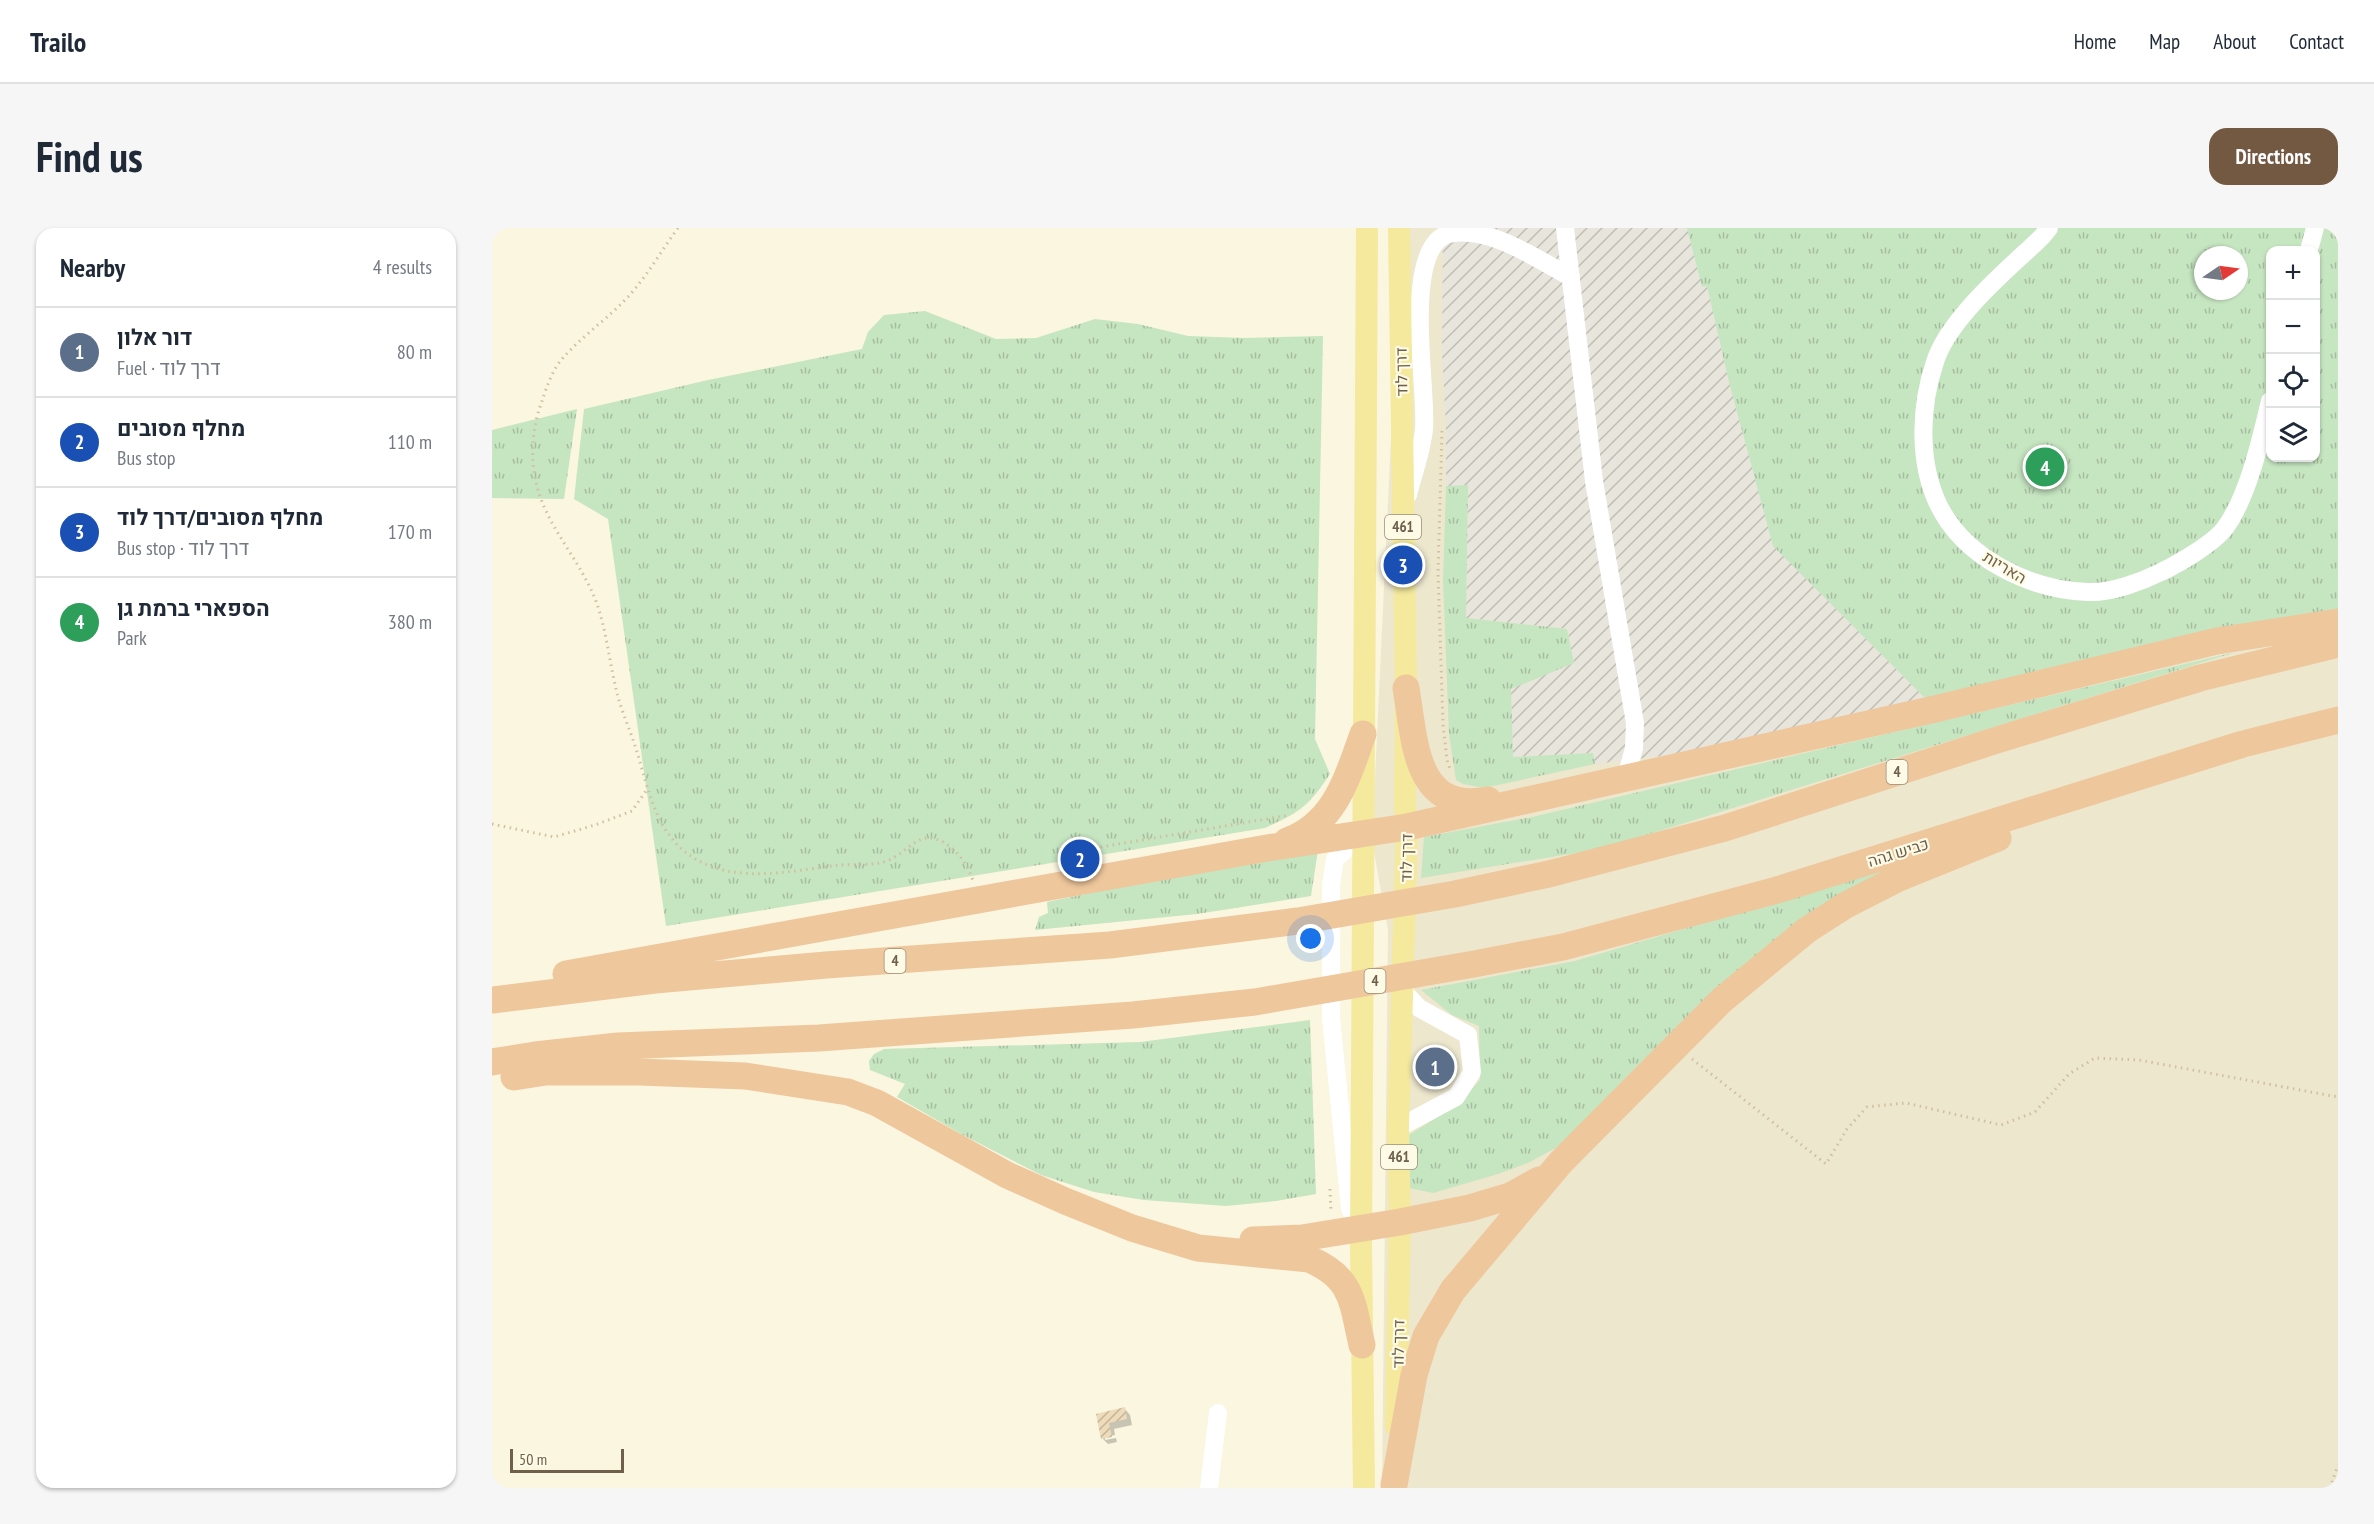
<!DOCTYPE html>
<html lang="en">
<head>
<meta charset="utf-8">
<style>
  :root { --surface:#fff; --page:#f6f6f7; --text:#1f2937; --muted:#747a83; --line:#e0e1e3; --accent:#735842 }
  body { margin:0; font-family:"PT Sans Narrow",Heebo,sans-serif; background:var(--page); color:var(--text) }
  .controls { position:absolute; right:18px; top:18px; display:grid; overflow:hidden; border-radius:12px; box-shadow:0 2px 4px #0004 }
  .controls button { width:54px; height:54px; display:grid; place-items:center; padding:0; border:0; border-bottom:2px solid var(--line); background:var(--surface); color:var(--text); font:30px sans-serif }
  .compass { position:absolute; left:1702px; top:18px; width:54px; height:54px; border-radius:50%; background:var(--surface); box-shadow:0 2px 4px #0004; rotate:77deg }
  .scale { position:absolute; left:18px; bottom:15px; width:114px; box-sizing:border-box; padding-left:6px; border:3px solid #6e604a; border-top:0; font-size:16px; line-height:21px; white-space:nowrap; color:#6e604a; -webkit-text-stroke:4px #fdfae6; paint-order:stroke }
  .you { position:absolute; left:819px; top:711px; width:21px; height:21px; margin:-15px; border:4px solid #fff; border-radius:50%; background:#1a73e8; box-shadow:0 0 0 9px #1a73e833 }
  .badge { display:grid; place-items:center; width:39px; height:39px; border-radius:50%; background:var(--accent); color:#fff; font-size:20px; font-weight:700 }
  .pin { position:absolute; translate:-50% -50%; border:3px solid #fff; box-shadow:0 2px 6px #0006 }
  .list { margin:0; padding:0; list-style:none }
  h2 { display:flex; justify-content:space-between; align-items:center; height:78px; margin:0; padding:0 24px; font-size:26px }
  h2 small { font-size:20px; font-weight:400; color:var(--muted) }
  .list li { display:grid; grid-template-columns:39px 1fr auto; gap:18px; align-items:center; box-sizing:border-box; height:90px; padding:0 24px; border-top:2px solid var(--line) }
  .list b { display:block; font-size:22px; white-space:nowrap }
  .list p { margin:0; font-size:20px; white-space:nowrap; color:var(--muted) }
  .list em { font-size:20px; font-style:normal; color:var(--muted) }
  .icon { flex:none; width:33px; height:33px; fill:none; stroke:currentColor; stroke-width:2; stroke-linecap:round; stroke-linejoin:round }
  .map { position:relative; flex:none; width:1846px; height:1260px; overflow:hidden; border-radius:18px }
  header { display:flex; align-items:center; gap:36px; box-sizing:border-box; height:84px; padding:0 30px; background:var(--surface); border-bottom:2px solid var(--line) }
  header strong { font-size:28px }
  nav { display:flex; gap:33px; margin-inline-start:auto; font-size:21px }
  .intro { display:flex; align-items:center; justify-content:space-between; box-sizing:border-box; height:144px; padding:0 36px }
  h1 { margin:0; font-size:42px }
  .button { padding:15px 27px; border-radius:18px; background:var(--accent); color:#fff; font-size:21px; font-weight:700 }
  main { display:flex; gap:36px; padding:0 36px }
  aside { flex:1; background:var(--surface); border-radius:18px; box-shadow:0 2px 4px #0004 }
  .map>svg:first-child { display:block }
  .residential { fill:#ede7ce; fill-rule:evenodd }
  .industrial { fill:url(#industrial-furrows) }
  .grass { fill:url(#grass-tufts); fill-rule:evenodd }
  .shadow { fill:#0003 }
  .building { fill:url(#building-hatch) }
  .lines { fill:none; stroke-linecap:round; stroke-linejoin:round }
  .path { stroke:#d1bf9e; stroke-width:3; stroke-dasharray:1.5 4.5; stroke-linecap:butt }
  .minor { stroke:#fff; stroke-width:18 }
  .major { stroke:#f4e99d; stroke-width:22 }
  .highway { stroke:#efc79c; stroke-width:27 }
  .labels { text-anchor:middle; stroke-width:4.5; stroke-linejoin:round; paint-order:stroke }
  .shield { fill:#fdfae6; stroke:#998e79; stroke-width:1.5 }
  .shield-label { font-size:15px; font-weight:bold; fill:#6e604a }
  .street-label { font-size:16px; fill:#6e604a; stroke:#fdfae6 }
</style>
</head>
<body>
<header>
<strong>Trailo</strong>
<nav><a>Home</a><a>Map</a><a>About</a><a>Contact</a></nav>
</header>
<div class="intro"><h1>Find us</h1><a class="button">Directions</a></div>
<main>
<aside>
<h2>Nearby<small>4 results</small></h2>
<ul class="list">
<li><span class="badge" style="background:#5c6f8a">1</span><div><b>דור אלון</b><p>Fuel · דרך לוד</p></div><em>80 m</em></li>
<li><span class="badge" style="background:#1a4fb4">2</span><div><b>מחלף מסובים</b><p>Bus stop</p></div><em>110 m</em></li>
<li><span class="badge" style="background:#1a4fb4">3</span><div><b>מחלף מסובים/דרך לוד</b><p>Bus stop · דרך לוד</p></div><em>170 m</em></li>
<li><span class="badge" style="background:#2e9e5b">4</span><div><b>הספארי ברמת גן</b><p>Park</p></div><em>380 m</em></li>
</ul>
</aside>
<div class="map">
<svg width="1846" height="1260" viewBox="0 0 1846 1260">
  <defs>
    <pattern id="industrial-furrows" width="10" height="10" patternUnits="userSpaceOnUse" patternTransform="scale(1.5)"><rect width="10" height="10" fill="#e8e5dc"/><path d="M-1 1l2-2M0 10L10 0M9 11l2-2" fill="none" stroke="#c0bdb4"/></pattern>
    <pattern id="grass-tufts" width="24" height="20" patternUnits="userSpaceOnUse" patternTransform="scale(1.5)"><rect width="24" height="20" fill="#c6e5c1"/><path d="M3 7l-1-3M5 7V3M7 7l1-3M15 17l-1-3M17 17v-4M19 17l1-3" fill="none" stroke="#a5bd9f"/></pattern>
    <pattern id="building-hatch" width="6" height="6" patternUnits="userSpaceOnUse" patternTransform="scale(1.5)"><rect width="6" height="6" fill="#eddbba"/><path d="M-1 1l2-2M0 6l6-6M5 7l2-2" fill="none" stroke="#c4b599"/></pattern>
  </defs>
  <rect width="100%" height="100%" fill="#faf6e0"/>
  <path class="residential" d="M909,0H1846V1260H890L896,702L880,613ZM1778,22H1824V230H1778ZM1711,27H1747V63H1711Z"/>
  <path class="industrial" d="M951,0H1195L1210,58H1215L1237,154L1281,317L1434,471L1202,524L1103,536L1101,525L1021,529L1019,460L1082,435L1075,401L974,390L976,258H954V199L950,125Z"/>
  <path class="grass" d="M1195,0H1846V388L1434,471L1281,318L1237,154L1215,58L1210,59ZM1778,22H1824V230H1778ZM1711,27H1747V63H1711Z
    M433,83L504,111L544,110L603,91L646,96L696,108L752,110L831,108L823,511L838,546C816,579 808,584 773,600L174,698L116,291L82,271L92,181L216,152L370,121L376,104L392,87Z
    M85,181L72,271L0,270V202Z
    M976,257L974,390L1075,401L1082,435L1019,461L1021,529L1101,525L1103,536L992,560L971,556L964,552L957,506L951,352L954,258Z
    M1744,424L1109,621L929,650L932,609L1040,589Z
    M826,622L819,668L705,686L543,702L547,689L556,685L555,674L779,627Z
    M1432,630L1370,655L1073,915L1036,935L1006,946L941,965L917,960V907L965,877L988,852L987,798L960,787L929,762L1083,733Z
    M818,792L824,966L784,973L734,978L652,972L602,964L549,947L469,906L405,869L413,856L378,842L377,833L382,826L392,821L648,814Z"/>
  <path class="shadow" d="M633,1181L638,1187L640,1197L622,1201L623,1207L613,1209V1212L624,1210L625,1214L616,1216L611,1211L606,1187Z"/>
  <path class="building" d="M633,1179L635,1191L617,1195L620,1209L609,1211L604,1186Z"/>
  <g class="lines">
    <path class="path" d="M186,0C169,23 154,50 134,71C114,92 89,109 70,131C61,141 54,160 50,173C41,197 38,224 43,249C51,297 91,333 106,379C115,407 118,437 125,465C130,485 139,504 145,524C157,563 164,607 202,630C245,657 302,642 349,637C365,636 379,638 395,633C408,628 423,611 434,610C456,609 475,633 481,653
      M950,203L946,345L951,496L955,532L959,544
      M0,596L62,609L103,597L140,583L156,560
      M591,622L798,587
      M1200,831L1334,936L1355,901L1375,879L1414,875L1509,897L1543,884L1577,846L1603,830L1647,832L1846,869
      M838,961L839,984
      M1838,1260L1846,1237"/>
    <path class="minor" d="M1073,0L1102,253L1143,495L1142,520L1136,542
      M1557,0C1549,12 1535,22 1525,32C1498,57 1454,98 1443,134C1428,178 1426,233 1446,276C1472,330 1538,362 1596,364C1619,365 1649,354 1669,344C1686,336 1722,315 1733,300C1756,269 1769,211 1778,173
      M1817,22L1823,0
      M916,267C921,246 930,223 932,201C936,163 907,11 961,5C1002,0 1044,31 1079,49
      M906,900L964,869L980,844L976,807L927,780L910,762
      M869,1000L858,981L839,790V657L843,631L871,607
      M717,1260L726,1185"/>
    <path class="major" d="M904,1198L908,994L906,900L915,599L913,579L914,460L907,0
      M872,1260L869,1015L875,0"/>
    <path class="highway" d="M914,460C923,512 922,586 996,572
      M795,613C843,596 855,550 871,506
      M74,746L775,620L915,599L1443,481L1725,413L1846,394
      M0,772L163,752L334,737L618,717L806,693L963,666L1057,646L1233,600L1505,512L1708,450L1846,416
      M0,834L43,827L126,818L327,810L641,787L763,774L982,736L1071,719L1285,662L1751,516L1846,492
      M22,849L54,844H148L253,848L356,864L385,875L515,947L573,973L640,1000L706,1020L817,1031C862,1050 860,1075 870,1117
      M761,1012L810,1010L908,994L978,980L1018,968L1047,952
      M902,1257L922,1147L934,1108L961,1062L1069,934L1230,772L1315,702L1354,677L1407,650L1506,610"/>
  </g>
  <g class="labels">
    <g class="shield">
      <rect x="893" y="287" width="36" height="24" rx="4.5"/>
      <rect x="1394.5" y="532" width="21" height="24" rx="4.5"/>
      <rect x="392.5" y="721" width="21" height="24" rx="4.5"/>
      <rect x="872.5" y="741" width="21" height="24" rx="4.5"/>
      <rect x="889" y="917" width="36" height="24" rx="4.5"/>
    </g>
    <g class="shield-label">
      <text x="911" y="304">461</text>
      <text x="1405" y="549">4</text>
      <text x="403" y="738">4</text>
      <text x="883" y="758">4</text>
      <text x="907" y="934">461</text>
    </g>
    <g class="street-label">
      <text transform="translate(909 144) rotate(-91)" y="6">דרך לוד</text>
      <text transform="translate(1513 339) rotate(31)" y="6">האריות</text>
      <text transform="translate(1406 624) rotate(-17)" y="6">כביש גהה</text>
      <text transform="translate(914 630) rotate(-89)" y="6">דרך לוד</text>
      <text transform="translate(906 1116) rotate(-89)" y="6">דרך לוד</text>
    </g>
  </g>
</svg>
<div class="controls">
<button>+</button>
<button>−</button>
<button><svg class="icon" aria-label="locate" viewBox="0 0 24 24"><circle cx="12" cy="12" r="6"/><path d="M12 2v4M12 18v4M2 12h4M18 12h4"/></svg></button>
<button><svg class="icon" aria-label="layers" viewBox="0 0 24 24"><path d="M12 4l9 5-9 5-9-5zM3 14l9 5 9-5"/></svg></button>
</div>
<svg class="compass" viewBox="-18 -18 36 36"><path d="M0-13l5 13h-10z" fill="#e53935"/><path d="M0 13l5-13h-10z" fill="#747a83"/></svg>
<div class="scale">50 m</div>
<div class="you"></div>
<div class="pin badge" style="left:943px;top:839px;background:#5c6f8a">1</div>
<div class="pin badge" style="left:588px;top:631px;background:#1a4fb4">2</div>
<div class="pin badge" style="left:911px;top:337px;background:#1a4fb4">3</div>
<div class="pin badge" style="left:1553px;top:239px;background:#2e9e5b">4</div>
</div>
</main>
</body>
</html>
